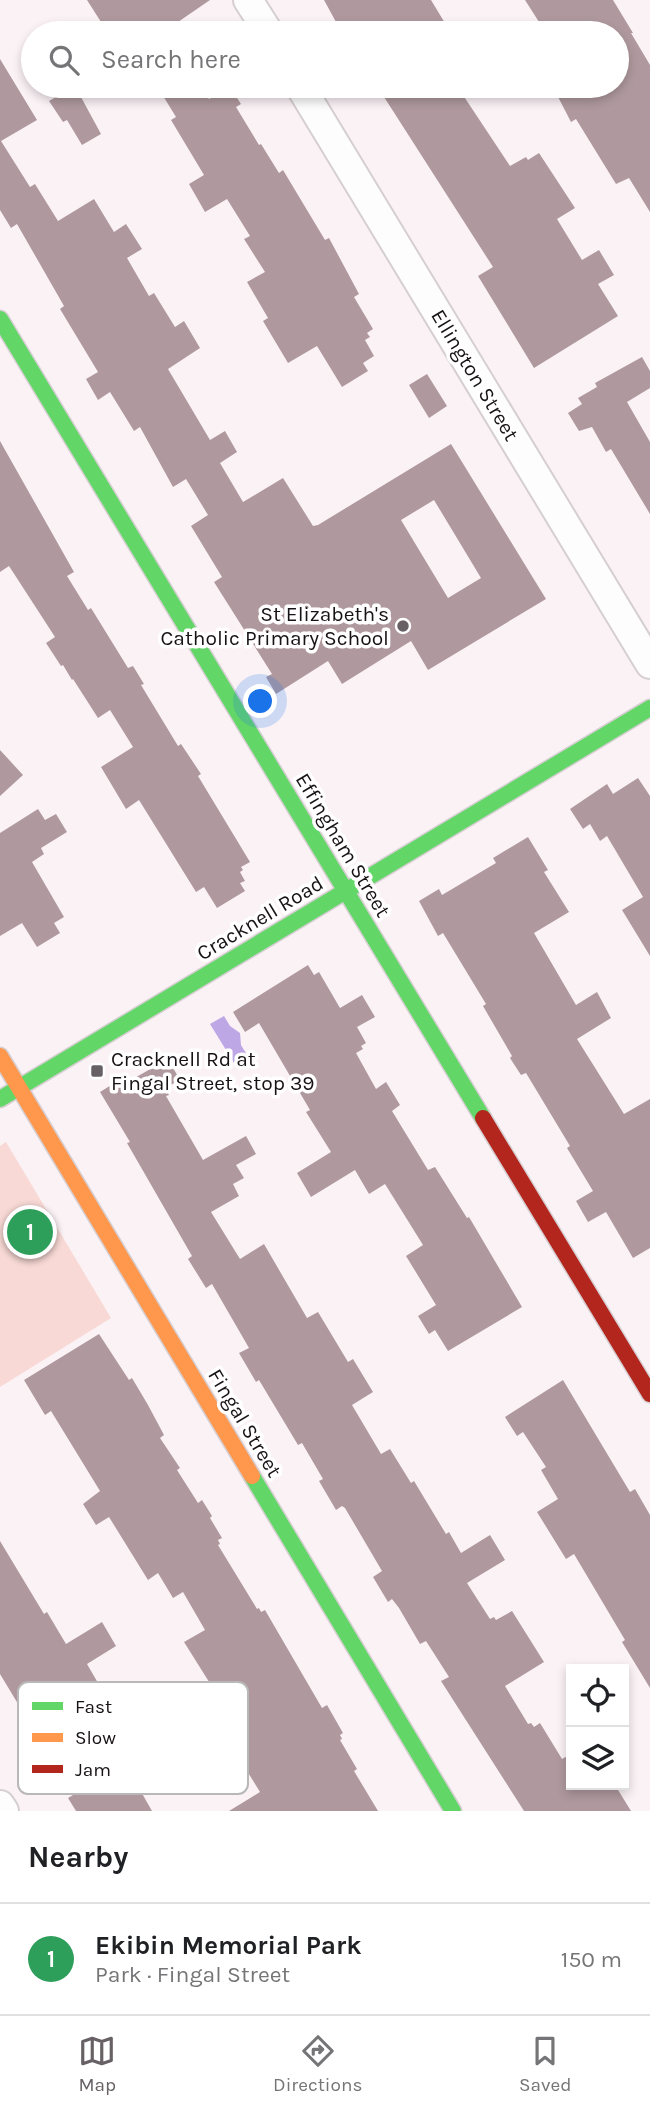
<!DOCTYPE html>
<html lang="en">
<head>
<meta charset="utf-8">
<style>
  :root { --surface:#fff; --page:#f6f6f6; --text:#202124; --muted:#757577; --line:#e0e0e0; --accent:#676064 }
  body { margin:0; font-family:Karla,sans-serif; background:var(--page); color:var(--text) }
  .controls { position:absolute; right:21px; bottom:21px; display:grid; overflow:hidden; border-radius:0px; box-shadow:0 4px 10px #0003 }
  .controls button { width:63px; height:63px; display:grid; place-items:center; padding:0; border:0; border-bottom:2px solid var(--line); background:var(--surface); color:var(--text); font:35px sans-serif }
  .you { position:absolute; left:261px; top:702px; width:24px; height:24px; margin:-18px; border:5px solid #fff; border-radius:50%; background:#1a73e8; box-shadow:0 0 0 10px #1a73e833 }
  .badge { display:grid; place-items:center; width:46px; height:46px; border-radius:50%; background:var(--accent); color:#fff; font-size:23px; font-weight:700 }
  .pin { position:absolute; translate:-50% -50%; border:4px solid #fff; box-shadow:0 2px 7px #0006 }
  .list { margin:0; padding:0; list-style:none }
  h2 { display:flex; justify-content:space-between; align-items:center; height:91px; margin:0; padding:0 28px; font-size:30px }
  h2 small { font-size:23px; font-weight:400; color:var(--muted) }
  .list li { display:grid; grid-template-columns:46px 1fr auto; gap:21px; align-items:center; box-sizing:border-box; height:112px; padding:0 28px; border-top:2px solid var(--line) }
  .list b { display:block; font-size:26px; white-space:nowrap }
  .list p { margin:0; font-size:23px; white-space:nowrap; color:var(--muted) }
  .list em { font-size:23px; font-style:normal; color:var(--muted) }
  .icon { flex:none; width:38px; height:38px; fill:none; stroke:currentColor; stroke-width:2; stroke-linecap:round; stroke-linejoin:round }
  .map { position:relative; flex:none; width:650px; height:1811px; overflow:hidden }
  .search { position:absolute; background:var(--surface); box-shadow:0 4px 10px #0003; left:21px; right:21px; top:21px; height:77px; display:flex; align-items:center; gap:18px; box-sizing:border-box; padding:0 24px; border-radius:38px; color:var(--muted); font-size:26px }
  .sheet { height:203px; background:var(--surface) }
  nav { display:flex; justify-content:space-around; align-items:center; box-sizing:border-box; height:98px; border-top:2px solid var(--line); background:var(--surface); font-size:19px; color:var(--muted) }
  nav a { display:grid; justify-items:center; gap:4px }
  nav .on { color:var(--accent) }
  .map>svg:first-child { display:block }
  .green { fill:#f8d9d5 }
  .water { fill:#bea7e5 }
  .building { fill:#af999f; fill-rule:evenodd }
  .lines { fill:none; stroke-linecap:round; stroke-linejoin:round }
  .street-casing { stroke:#d6cfd2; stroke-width:32 }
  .fast-casing { stroke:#d6cfd2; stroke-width:19 }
  .slow-casing { stroke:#d6cfd2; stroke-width:19 }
  .jam-casing { stroke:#d6cfd2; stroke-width:19 }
  .street { stroke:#fefdfe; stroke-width:28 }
  .fast { stroke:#63d668; stroke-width:16 }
  .slow { stroke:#ff974d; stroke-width:16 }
  .jam { stroke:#b3261e; stroke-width:16 }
  .poi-dot { fill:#676064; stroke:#fff; stroke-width:2.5 }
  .labels { text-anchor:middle; stroke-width:7; stroke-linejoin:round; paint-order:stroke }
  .street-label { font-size:21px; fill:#171215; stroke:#fff }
  .poi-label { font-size:21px; fill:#171215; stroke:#fff; text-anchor:end }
  .key { fill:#fff; stroke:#b9b8b9; stroke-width:2 }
  .key-label { font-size:19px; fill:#171215 }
</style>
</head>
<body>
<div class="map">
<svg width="650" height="1811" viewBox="0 0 650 1811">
  <rect width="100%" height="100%" fill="#fbf2f6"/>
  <path class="green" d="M6,1142L111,1318L0,1387V1146Z"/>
  <path class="water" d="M224,1016L230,1026L240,1033L241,1045L247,1055L234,1063L210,1024Z"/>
  <path class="building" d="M87,0H210L162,33H108Z
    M324,0H431L451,33H342Z
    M525,0H613L633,33H631L650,65V212L629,178L616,184L576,119L571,122L556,93L567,86H617V33H546Z
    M0,59L37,120L1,141L30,187L35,184L58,221L94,199L114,232L126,224L142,249L127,258L149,296L154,293L175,327L184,321L200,348L168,369L210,440L225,431L237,452L220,463L243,502L283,478L313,526L318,525L451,444L546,599L428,670L411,641L342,684L328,661L276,694L266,677L272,674L214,582L222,577L191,526L208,515L186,479L173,487L140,427L134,431L110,392L98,400L86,379L98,372L60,309L64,306L17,224L11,228L0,210ZM434,500L481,578L448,598L401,520Z
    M75,86L101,134L82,145L67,120L63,122L49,101Z
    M157,86H201L209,99L230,87L241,104L236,107L259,145L261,144L279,173L283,170L325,240L329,238L359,294L354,297L373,329L367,333L370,337L365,340L374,356L363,363L368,371L342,387L317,346L288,363L263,321L268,318L247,282L265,272L244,239L250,236L227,199L205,212L189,184L204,175L171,120L176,117Z
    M377,86H457L510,166L526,157L528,160L539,153L575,208L557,219L582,260L599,250L614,275L598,284L618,316L534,368L478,276L493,267Z
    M642,357L650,371V388L627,402L650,442V514L611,449L606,452L592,427L579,431L568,413L582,404L578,398L597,387L595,383Z
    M427,374L447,406L429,418L409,385Z
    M0,441L74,572L67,576L88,610L91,608L128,668L133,666L144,684L141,685L178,746L181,744L201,774L198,776L250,862L241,867L243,870L240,872L245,881L240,883L245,891L217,908L204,887L196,892L139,800L126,809L101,767L133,747L110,710L98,718L73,679L72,680L63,665L61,666L46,643L55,637L9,566L0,572Z
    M0,750L23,775L0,796Z
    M638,778L650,796V956L622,910L643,897L607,836L600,841L590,824L583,829L570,809L607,784L613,794Z
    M38,809L45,820L56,814L67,832L41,848L44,854L32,862L64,917L54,923L60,933L37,947L22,923L0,936V833Z
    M528,837L548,870L544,872L569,912L534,933L576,1005L597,992L611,1018L577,1039L624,1114L650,1099V1248L633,1258L606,1212L588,1222L576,1201L593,1191L567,1148L570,1146L526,1073L521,1075L510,1058L512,1056L483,1006L486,1004L443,933L438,936L419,901L439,889L442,895L496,863L493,858Z
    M308,965L314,975L319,972L340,1008L362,995L375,1017L357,1027L366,1043L361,1046L363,1049L356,1053L376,1089L386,1082L400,1105L392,1111L428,1170L435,1167L467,1218L469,1217L522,1307L448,1351L435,1330L429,1334L418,1316L436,1305L406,1256L423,1245L385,1184L369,1194L355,1170L311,1197L297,1173L331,1152L306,1112L310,1110L259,1023L245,1032L233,1012Z
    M168,1059L180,1080L165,1088L169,1095L166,1096L203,1160L246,1136L256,1154L236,1165L244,1178L233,1184L239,1196L211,1212L240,1259L264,1244L307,1318L318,1312L348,1362L353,1359L373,1392L352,1405L381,1454L390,1449L411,1483L414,1481L446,1534L449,1532L461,1553L490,1535L505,1560L467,1583L490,1619L494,1617L496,1620L512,1611L544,1662L505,1686L528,1724L531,1723L534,1727L540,1723L562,1759L571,1754V1785H615L631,1811H524L441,1681L449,1677L426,1641L420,1644L399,1608L392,1599L388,1602L373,1577L382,1571L345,1508L342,1506L336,1510L319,1481L323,1479L302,1443L298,1445L259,1380L256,1382L239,1353L249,1348L212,1284L206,1288L188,1259L192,1256L127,1143L130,1142L100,1092L121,1079L124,1084Z
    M99,1334L129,1380L132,1378L148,1405L164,1435L160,1438L180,1468L177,1470L198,1503L202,1500L212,1516L210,1518L222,1538L218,1540L220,1544L218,1545L257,1609L259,1608L261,1612L265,1610L322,1708L327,1705L343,1733L340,1735L342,1739L340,1740L357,1769L354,1771L378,1811H229L260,1792L239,1758L242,1756L220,1722L215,1725L196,1694L211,1685L184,1642L205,1630L183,1592L173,1598L158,1573L148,1580L109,1517L96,1525L83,1504L100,1491L51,1411L45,1415L24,1380Z
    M563,1380L630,1492L635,1489L650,1515V1688L622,1642L625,1640L574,1554L566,1559L537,1512L558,1499L541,1470L546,1467L523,1432L517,1436L505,1417Z
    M0,1541L44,1614L47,1612L66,1644L102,1622L116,1646L87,1664L105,1695L99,1699L113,1722L99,1730L120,1766L122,1765L125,1769L127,1767L152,1811H76L68,1798L73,1795L0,1674Z"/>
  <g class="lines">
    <defs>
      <path id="street" d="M248,0L269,33
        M300,86L650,664
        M0,1805L4,1811"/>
      <path id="fast" d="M0,319L483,1118
        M0,1099L650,708
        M252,1476L453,1811"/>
      <path id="slow" d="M0,1056L252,1476"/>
      <path id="jam" d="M483,1118L650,1394"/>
    </defs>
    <use href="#street" class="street-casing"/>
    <use href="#fast" class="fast-casing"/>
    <use href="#slow" class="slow-casing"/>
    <use href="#jam" class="jam-casing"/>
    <use href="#street" class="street"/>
    <use href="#fast" class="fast"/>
    <use href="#slow" class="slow"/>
    <use href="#jam" class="jam"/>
  </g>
  <g class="poi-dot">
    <circle cx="403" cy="626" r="7"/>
    <rect x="90" y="1064" width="14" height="14" rx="3.5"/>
  </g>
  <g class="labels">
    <g class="street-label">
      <text transform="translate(475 375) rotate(59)" y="7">Ellington Street</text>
      <text transform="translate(343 845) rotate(59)" y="7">Effingham Street</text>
      <text transform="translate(260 918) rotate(-31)" y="7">Cracknell Road</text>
      <text transform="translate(245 1423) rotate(59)" y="7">Fingal Street</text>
    </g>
    <g class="poi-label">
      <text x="389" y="621">St Elizabeth's<tspan x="389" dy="24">Catholic Primary School</tspan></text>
      <text x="111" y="1066" text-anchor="start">Cracknell Rd at<tspan x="111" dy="24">Fingal Street, stop 39</tspan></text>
    </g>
  </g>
  <rect x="18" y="1682" width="230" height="112" rx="10" class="key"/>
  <rect x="32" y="1702" width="31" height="8" fill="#63d668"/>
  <rect x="32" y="1733" width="31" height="9" fill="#ff974d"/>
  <rect x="32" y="1765" width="31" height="8" fill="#b3261e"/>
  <g class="key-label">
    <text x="75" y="1713">Fast</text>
    <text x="75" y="1744">Slow</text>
    <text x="75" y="1776">Jam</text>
  </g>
</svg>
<div class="controls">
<button><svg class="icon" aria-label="locate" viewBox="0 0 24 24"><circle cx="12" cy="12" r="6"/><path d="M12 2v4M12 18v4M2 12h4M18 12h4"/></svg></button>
<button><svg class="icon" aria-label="layers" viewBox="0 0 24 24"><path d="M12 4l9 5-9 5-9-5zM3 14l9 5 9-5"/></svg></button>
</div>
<div class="you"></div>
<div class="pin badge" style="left:30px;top:1232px;background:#2e9e5b">1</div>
<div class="search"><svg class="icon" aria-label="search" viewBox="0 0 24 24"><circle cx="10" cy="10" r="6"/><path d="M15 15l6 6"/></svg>Search here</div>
</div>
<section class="sheet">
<h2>Nearby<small></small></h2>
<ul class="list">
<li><span class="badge" style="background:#2e9e5b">1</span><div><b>Ekibin Memorial Park</b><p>Park · Fingal Street</p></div><em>150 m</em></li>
</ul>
</section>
<nav>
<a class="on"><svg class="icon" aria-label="map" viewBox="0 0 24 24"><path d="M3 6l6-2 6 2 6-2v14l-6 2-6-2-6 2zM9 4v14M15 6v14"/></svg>Map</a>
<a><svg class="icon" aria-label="directions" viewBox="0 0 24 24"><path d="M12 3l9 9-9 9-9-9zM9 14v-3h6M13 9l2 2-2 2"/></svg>Directions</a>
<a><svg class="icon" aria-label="saved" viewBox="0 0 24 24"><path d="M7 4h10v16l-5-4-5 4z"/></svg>Saved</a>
</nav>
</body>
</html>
